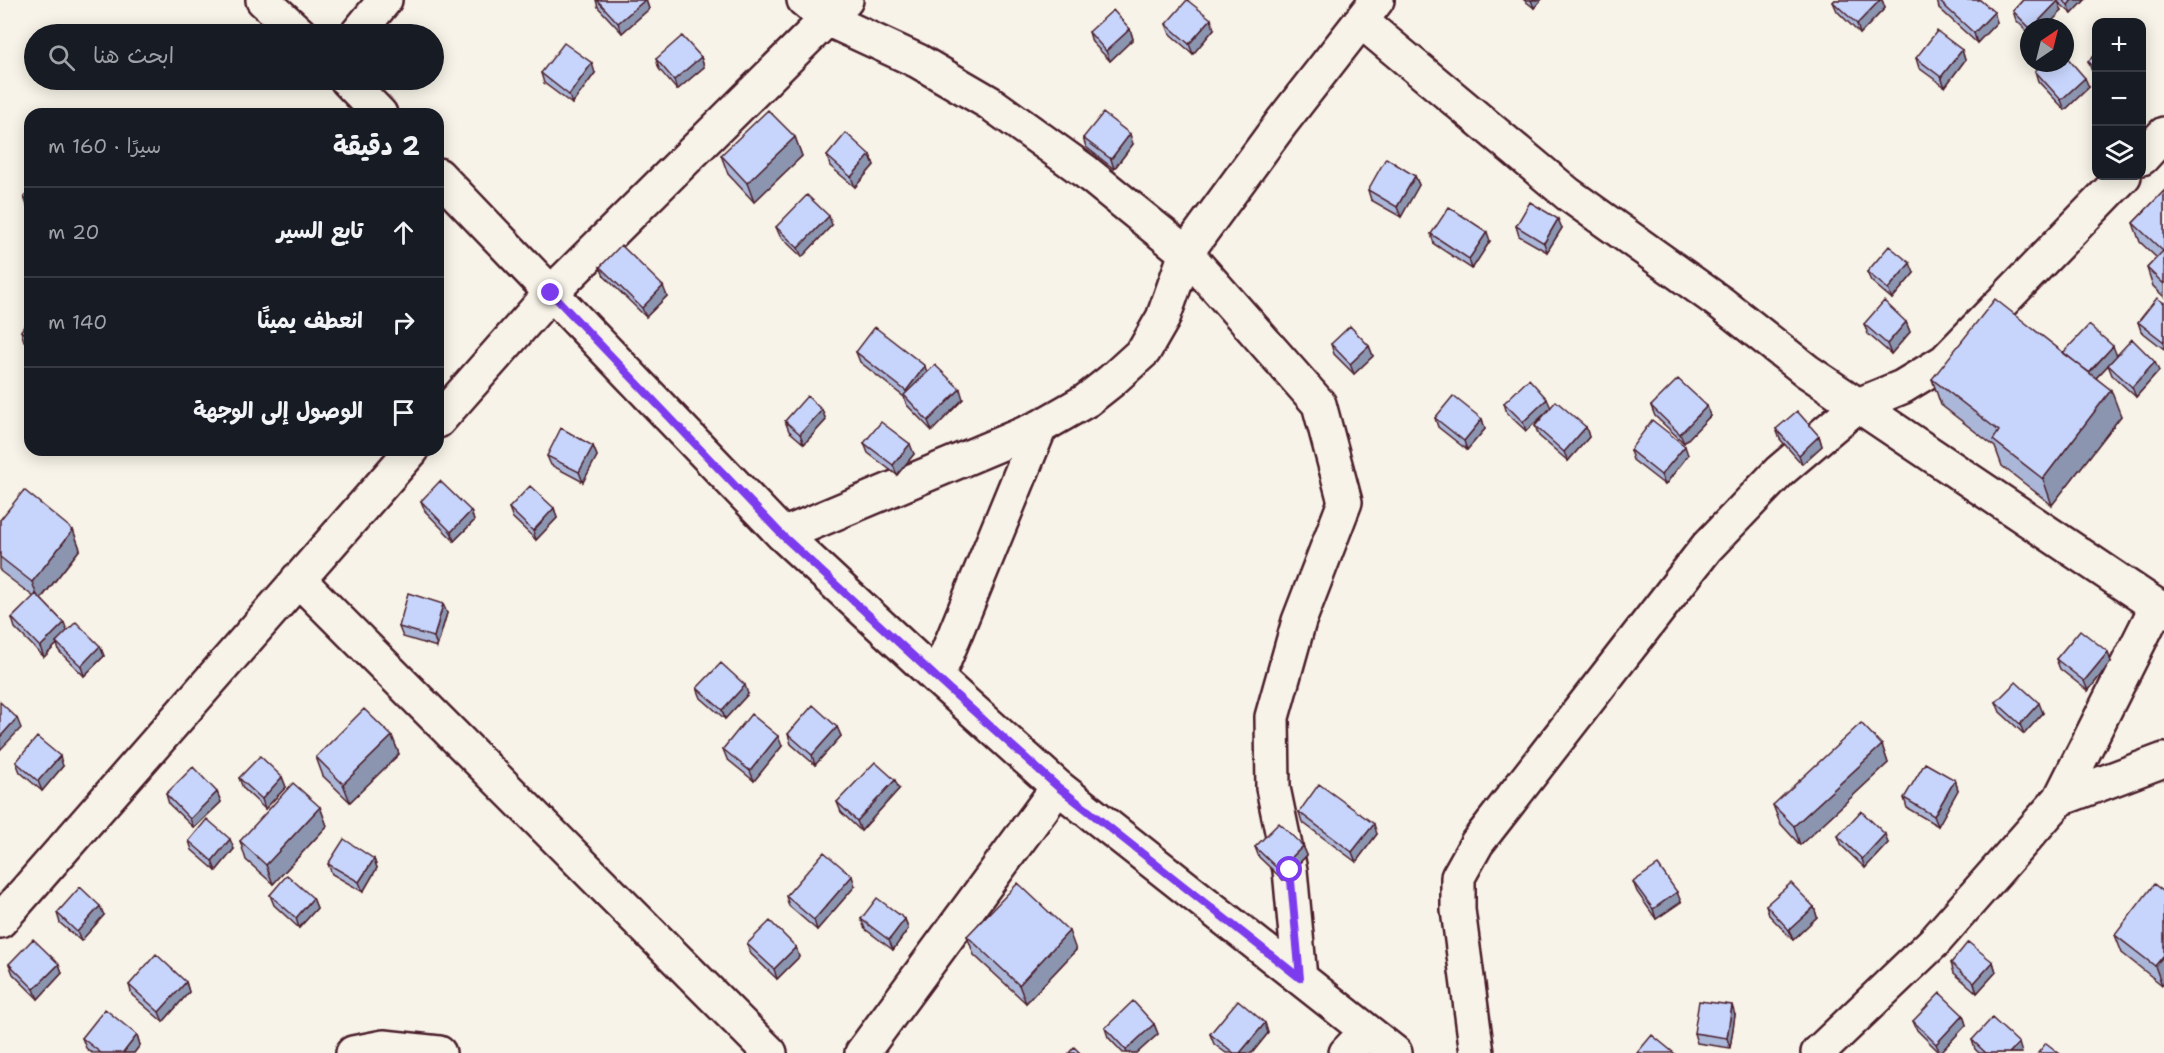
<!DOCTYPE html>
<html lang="ar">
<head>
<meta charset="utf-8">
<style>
  :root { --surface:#171b24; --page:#242831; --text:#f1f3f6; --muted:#9ea1a6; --line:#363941 }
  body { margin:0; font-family:"Shantell Sans","Playpen Sans Arabic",sans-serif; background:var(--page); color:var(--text); direction:rtl }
  .controls { position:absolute; right:18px; top:18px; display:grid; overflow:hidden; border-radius:12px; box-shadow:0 3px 15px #0003 }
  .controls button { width:54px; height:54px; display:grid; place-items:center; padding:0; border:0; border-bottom:2px solid var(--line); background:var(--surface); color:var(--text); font:30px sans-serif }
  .compass { position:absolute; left:2020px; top:18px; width:54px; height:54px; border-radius:50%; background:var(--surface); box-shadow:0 3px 15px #0003; rotate:35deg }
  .stop { position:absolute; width:18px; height:18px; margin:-14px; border:4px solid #7c3aed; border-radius:50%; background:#fff }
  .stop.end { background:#7c3aed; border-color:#fff; box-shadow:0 2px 6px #0008 }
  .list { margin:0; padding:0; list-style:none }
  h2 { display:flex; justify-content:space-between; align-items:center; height:78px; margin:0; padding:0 24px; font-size:26px }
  h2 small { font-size:20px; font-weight:400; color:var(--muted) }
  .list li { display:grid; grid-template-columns:39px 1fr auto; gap:18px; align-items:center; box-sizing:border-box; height:90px; padding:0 24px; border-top:2px solid var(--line) }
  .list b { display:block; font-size:22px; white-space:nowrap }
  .list em { font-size:20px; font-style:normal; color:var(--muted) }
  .icon { flex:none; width:33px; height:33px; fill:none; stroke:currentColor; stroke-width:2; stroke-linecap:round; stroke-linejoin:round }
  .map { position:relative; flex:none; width:2164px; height:1053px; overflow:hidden; direction:ltr }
  .search { position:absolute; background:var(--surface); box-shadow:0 3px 15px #0003; left:24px; top:24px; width:420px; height:66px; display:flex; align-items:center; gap:15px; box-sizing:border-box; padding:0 21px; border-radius:33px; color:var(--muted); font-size:22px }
  .panel { position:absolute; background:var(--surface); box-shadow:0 3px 15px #0003; left:24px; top:108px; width:420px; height:348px; border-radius:18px; direction:rtl }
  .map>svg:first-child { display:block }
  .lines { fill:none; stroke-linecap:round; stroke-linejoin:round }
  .minor-casing { stroke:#4a1f2b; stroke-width:38 }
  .minor { stroke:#f7f3e8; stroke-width:33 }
  .wall { fill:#abb7d9; stroke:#4a1f2b; stroke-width:1.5 }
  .shaded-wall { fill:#8b95b0; stroke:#4a1f2b; stroke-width:1.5 }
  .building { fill:#c7d5fc; stroke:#4a1f2b; stroke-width:1.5 }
  .route { stroke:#7c3aed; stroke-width:8 }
</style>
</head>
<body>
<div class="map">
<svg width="2164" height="1053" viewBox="0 0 2164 1053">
  <rect width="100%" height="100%" fill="#f7f3e8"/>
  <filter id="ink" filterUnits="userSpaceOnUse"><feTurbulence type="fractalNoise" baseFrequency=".0167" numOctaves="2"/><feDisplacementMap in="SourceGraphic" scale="12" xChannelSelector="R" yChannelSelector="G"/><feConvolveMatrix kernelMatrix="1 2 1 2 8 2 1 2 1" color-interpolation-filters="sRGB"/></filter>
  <g filter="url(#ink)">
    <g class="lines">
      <defs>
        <path id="minor" d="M263,0L300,34
          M804,0L827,19L918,61L990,103L1086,172L1186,253L1319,404L1345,502L1299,621L1272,717L1273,788L1290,870L1300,978
          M1361,21L1568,194L1722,304L1807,371L2164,611
          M357,34L385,0
          M347,80L380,114
          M2142,158L2164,134
          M438,175L783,535L937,678L1058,787L1395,1053
          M438,421L551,293L846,0
          M783,535L1040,427L1087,400L1111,381L1144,351L1163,318L1186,253L1282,122L1377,0
          M298,579L770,1053
          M937,678L1040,427
          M2060,799L2164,760
          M0,921L412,450
          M353,1053L384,1047L439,1053
          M862,1053L1058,787
          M1346,1053L1367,1031
          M1477,1053L1458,910V877L1477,843L1707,547L1780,471L1858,405L1902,387L1945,361L2124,176
          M1818,1053L1935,941L2060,799L2157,606"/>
      </defs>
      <use href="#minor" class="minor-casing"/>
      <use href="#minor" class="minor"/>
    </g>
    <path class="wall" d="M596,0H646L649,9L622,33L598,7Z
      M1524,0H1541L1534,8Z
      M1835,0H1882L1885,8L1860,34L1837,11L1833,2Z
      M1937,0H1980L1997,22L1977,43L1939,8Z
      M2023,0H2085L2072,14L2058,2L2062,11L2029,27V33L2016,20L2013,11Z
      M1166,24L1214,29L1193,54L1170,34Z
      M1130,29L1133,39L1110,61L1092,42L1089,32Z
      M1962,50L1965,60L1945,87L1919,68L1916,58Z
      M2097,54V76L2092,71L2088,61Z
      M701,57L704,67L677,90L659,69L656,59Z
      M2035,71L2089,87L2065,110L2038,81Z
      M541,73H595L572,104L544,83Z
      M795,137L802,156L754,202L728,174L721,155Z
      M1083,138L1133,144L1114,169L1086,147Z
      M870,155L874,165L855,187L830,166L827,156Z
      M1415,176L1419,185L1401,217L1371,200L1368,190Z
      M30,191V214L24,197Z
      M2164,191V297L2153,286L2147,268L2157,258L2140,242L2133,223Z
      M832,225L802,257L780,236L776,227Z
      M1516,226L1562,228L1547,252L1519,236Z
      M1431,234L1490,241L1472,269L1434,244Z
      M600,267L667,296L646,317L604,276Z
      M1867,272L1914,273L1892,299L1871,281Z
      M2164,303V349L2141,331L2138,322Z
      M30,318V345L24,341L21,331Z
      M1906,322L1910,332L1891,354L1868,334L1864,324Z
      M1331,344L1369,346L1373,356L1354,374L1334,354Z
      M856,352L927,372L963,399L932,431L907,405L904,397L860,362Z
      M2063,353L2117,356L2159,371L2136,397L2112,375L2108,365L2113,360L2096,378L2121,416L2052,505L2002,466L1995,447L1941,405L1932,379Z
      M1504,403L1550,408L1586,427L1589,437L1568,461L1539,436L1535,426L1549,410L1526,431L1507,413Z
      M1651,406H1707L1710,416L1684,443L1655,416Z
      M822,410L826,420L804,444L789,431L785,421Z
      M1435,418L1482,419L1485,429L1467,450L1438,427Z
      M1776,429L1819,436L1822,446L1802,464L1780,439Z
      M864,443L914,454L897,475L868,453Z
      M593,446L597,456L583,482L551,465L547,456Z
      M1630,450L1688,455L1665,485L1633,460Z
      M421,501L471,511L474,521L454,541L425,511Z
      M509,508H554L557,518L536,540L513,518Z
      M0,520L73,530L80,549L41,599L64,623L67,631L100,646L104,656L84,676L59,651L57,644L44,657L15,628L12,618L34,597L0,571Z
      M447,613L437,647L403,637L399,627Z
      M2056,659L2111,662L2088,691L2060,669Z
      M697,688L748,694L725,719L701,698Z
      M1996,702L2043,713L2024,734L2000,712Z
      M837,727L841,736L815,765L791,744L788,734Z
      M392,736L399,754L350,802L323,776L316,757Z
      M1882,745L1888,763L1800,845L1780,823L1773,805Z
      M782,746L754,781L727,759L723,749Z
      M16,762L63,766L42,791L20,772Z
      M282,777L286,787L265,809L243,788L239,778Z
      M1955,780L1958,790L1938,826L1907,808L1904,798Z
      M899,789L861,831L841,812L837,802Z
      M217,792L221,802L194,828L169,804L166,794Z
      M320,807L327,826L273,884L246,860L240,841Z
      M1299,812L1377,834L1356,862L1302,822Z
      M1838,836L1888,843L1865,868L1842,846Z
      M189,841L234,849L216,871L192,850Z
      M1303,846L1307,855L1283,880L1259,857L1255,847Z
      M374,859L377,868L363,892L332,874L328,864Z
      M1633,882L1681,902L1656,919L1637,892Z
      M855,886L817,930L789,906L786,896Z
      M2164,892V982L2162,985L2122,953L2115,935Z
      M270,895L313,898L317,908L299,928L274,905Z
      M1766,905L1814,907L1817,917L1793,940L1769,915Z
      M57,913L104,915L81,941L60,923Z
      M861,919H905L908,929L893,950L865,929Z
      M967,936L1076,950L1026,1003L974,955Z
      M747,944L796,947L799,957L777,979L751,954Z
      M1993,962L1996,972L1977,993L1954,973L1951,963Z
      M9,964H59L62,973L38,999L13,974Z
      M186,982L189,992L163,1022L132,995L129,985Z
      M1735,1015L1730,1048L1697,1043L1694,1033Z
      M1963,1015L1966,1025L1940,1053L1917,1030L1913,1021Z
      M1265,1023L1268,1033L1252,1053H1226L1214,1044L1210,1034Z
      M1154,1024L1158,1034L1137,1053H1123L1108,1037L1105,1028Z
      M137,1035L140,1045L134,1053H92L86,1048L82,1038Z
      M1972,1040L2022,1053H1979L1975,1049Z"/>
    <path class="shaded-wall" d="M645,0H646L649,9L622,33L618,23Z
      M1531,0H1541L1534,8Z
      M1880,0H1882L1885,8L1860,34L1857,24Z
      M2072,0H2085L2072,14L2068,5Z
      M2058,1L2062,11L2046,27H2033Z
      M1994,12L1997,22L1977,43L1974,33Z
      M1211,19L1214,29L1193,54L1189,44Z
      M1130,29L1133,39L1110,61L1106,51Z
      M1962,50L1965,60L1945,87L1941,77Z
      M701,57L704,67L677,90L674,80Z
      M592,63L595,73L572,104L569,95Z
      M2085,78L2089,87L2065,110L2061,100Z
      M1130,134L1133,144L1114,169L1111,159Z
      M795,137L802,156L754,202L747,183Z
      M870,155L874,165L855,187L851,177Z
      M1415,176L1419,185L1401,217L1397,207Z
      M829,216L832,225L802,257L798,248Z
      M1558,219L1562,228L1547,252L1544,243Z
      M1487,232L1490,241L1472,269L1469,259Z
      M1910,263L1914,273L1892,299L1888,289Z
      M663,286L667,296L646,317L642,308Z
      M1906,322L1910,332L1891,354L1887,344Z
      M1369,346L1373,356L1354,374L1350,364Z
      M2113,346L2117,356L2090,384L2087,375Z
      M2155,362L2159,371L2136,397L2132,387Z
      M925,366L928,376L909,400L906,391Z
      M960,389L963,399L932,431L928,421Z
      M2111,390L2121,416L2052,505L2043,479Z
      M1547,399L1551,408L1526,431L1523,422Z
      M1707,406L1710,416L1684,443L1680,434Z
      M822,410L826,420L804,444L800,434Z
      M1482,419L1485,429L1467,450L1464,441Z
      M1586,427L1589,437L1568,461L1564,452Z
      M1819,436L1822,446L1802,464L1799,455Z
      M910,444L914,454L897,475L893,465Z
      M593,446L597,456L583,482L579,472Z
      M1685,446L1688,455L1665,485L1661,475Z
      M554,508L557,518L536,540L533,531Z
      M471,511L474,521L454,541L451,532Z
      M73,530L80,549L39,601L32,582Z
      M443,604L447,613L437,647L434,637Z
      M64,623L68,633L56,642L57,644L44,657L40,647Z
      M100,646L104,656L84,676L81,666Z
      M2108,652L2111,662L2088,691L2084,681Z
      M745,685L748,694L725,719L722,710Z
      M2039,703L2043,713L2024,734L2020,724Z
      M17,718L21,728L0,750V737Z
      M837,727L841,736L815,765L812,755Z
      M392,736L399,754L350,802L343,784Z
      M778,736L782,746L754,781L750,771Z
      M1882,745L1888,763L1800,845L1794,826Z
      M60,756L63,766L42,791L38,781Z
      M282,777L286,787L265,809L262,799Z
      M895,780L899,789L861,831L857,821Z
      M1955,780L1958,790L1938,826L1934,816Z
      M217,792L221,802L194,828L190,819Z
      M320,807L327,826L273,884L266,865Z
      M1374,824L1377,834L1356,862L1352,852Z
      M1885,834L1888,843L1865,868L1862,859Z
      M230,839L234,849L216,871L212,861Z
      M1303,846L1307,855L1283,880L1279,870Z
      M374,859L377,868L363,892L359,882Z
      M852,876L855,886L817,930L814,920Z
      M1677,892L1681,902L1656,919L1653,909Z
      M313,898L317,908L299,928L296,918Z
      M100,906L104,915L81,941L77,932Z
      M1814,907L1817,917L1793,940L1789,930Z
      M905,919L908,929L893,950L889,940Z
      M1069,931L1076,950L1026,1003L1019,985Z
      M796,947L799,957L777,979L774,969Z
      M2164,955V982L2162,985L2155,966Z
      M1993,962L1996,972L1977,993L1974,983Z
      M59,964L62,973L38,999L34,989Z
      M186,982L189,992L163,1022L159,1012Z
      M1732,1005L1735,1015L1730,1048L1727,1038Z
      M1963,1015L1966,1025L1940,1053L1936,1044Z
      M1265,1023L1268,1033L1252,1053H1240Z
      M1154,1024L1158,1034L1137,1053H1127L1126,1050Z
      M137,1035L140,1045L134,1053H123Z
      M2019,1043L2022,1053H2009Z"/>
    <path class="building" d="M597,0H645L618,23Z
      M1187,0L1211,19L1189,44L1166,24Z
      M1835,0H1880L1857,24L1833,2Z
      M1938,0H1980L1994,12L1974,33Z
      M2023,0H2057L2058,1L2033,27H2029L2013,11Z
      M2063,0H2072L2068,5Z
      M1113,10L1130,29L1106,51L1089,32Z
      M1937,31L1962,50L1941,77L1916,58Z
      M682,36L701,57L674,80L656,59Z
      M564,43L592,63L569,95L541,73Z
      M2097,54V70L2088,61Z
      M2065,55L2085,78L2061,100L2035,71L2043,63H2065Z
      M768,110L795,137L747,183L721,155Z
      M1103,113L1130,134L1111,159L1083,138Z
      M846,133L870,155L851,177L827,156Z
      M1386,158L1415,176L1397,207L1368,190Z
      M30,191V203L24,197Z
      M2164,191V284L2147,268L2163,251L2133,223Z
      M807,195L829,216L798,248L776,227Z
      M1530,202L1558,219L1544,243L1516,226Z
      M1449,207L1487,232L1469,259L1431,234Z
      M621,245L663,286L642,308L600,267Z
      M1889,246L1910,263L1888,289L1867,272Z
      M2157,298L2164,303V342L2138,322Z
      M1995,299L2111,390L2043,479L1993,440L1999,431L1932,379Z
      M1884,301L1906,322L1887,344L1864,324Z
      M30,318V338L21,331Z
      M2089,325L2113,346L2089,372L2063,353Z
      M1350,326L1369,346L1350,364L1331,344Z
      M875,327L925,366L906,391L856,352Z
      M2132,339L2155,362L2132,387L2108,365Z
      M935,365L960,389L928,421L904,395Z
      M1529,379L1547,399L1523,422L1504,403Z
      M1678,379L1707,406L1680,434L1651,406Z
      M807,396L822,410L800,434L785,421Z
      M1453,396L1482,419L1464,441L1435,418Z
      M1556,401L1586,427L1564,452L1535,426Z
      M1797,411L1819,436L1799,455L1776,429Z
      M1652,420L1685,446L1661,475L1630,450Z
      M881,422L910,444L893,465L864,443Z
      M561,428L593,446L579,472L547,456Z
      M440,481L471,511L451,532L421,501Z
      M530,486L554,508L533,531L509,508Z
      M24,490L73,530L32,582L0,557V520Z
      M408,593L443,604L434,637L399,627Z
      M36,594L64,623L40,647L12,618Z
      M76,622L100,646L81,666L56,642Z
      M2080,630L2108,652L2084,681L2056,659Z
      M721,663L745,685L722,710L697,688Z
      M2016,682L2039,703L2020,724L1996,702Z
      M0,702L17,718L0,737Z
      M813,705L837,727L812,755L788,734Z
      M364,709L392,736L343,784L316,757Z
      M751,714L778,736L750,771L723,749Z
      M1861,723L1882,745L1794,826L1773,805Z
      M37,737L60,756L38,781L16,762Z
      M260,756L282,777L262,799L239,778Z
      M875,762L895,780L857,821L837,802Z
      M1925,763L1955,780L1934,816L1904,798Z
      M193,767L217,792L190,819L166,794Z
      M293,783L320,807L266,865L240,841Z
      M1319,784L1374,824L1352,852L1299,812Z
      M1861,811L1885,834L1862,859L1838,836Z
      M207,819L230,839L212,861L189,841Z
      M1279,823L1303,846L1279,870L1255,847Z
      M344,839L374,859L359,882L328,864Z
      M824,852L852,876L814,920L786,896Z
      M1658,865L1677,892L1653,909L1633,882Z
      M287,875L313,898L296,918L270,895Z
      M1018,883L1069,931L1019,985L967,936Z
      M1791,883L1814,907L1789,930L1766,905Z
      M2154,884L2164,892V955L2155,966L2115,935Z
      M80,887L100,906L77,932L57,913Z
      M877,898L905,919L889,940L861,919Z
      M770,921L796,947L774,969L747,944Z
      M33,939L59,964L34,989L9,964Z
      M1968,942L1993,962L1974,983L1951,963Z
      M156,954L186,982L159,1012L129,985Z
      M1940,993L1963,1015L1936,1044L1913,1021Z
      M1238,1000L1265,1023L1240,1053H1234L1210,1034Z
      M1133,1001L1154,1024L1126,1050L1105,1028Z
      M1699,1001L1732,1005L1727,1038L1694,1033Z
      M105,1009L137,1035L123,1053H101L82,1038Z
      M1992,1018L2019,1043L2009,1053H1986L1972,1040Z
      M1652,1035L1674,1053H1637Z
      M2046,1043L2059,1053H2038Z
      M1074,1047L1080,1053H1069Z"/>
  </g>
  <g class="lines" filter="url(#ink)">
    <path class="route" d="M551,293L783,536L937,678L1058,787L1300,978L1290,870"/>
  </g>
</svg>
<div class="controls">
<button>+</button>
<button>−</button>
<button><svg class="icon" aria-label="layers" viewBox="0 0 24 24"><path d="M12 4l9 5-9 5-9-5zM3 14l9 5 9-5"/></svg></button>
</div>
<svg class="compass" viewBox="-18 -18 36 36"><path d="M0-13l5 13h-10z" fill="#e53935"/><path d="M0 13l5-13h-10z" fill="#9ea1a6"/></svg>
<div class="stop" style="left:1290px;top:870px"></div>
<div class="stop end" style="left:551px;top:293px"></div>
<div class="search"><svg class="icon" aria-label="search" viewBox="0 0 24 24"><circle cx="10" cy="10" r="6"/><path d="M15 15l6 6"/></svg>ابحث هنا</div>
<section class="panel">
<h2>2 دقيقة<small>سيرًا · 160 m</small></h2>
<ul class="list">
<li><svg class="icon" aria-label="ahead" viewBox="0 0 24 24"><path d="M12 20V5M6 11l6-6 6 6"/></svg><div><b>تابع السير</b></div><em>20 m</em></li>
<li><svg class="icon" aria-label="right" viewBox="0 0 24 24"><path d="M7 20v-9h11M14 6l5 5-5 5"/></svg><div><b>انعطف يمينًا</b></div><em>140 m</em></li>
<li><svg class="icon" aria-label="arrive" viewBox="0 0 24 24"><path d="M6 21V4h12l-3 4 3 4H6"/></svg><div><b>الوصول إلى الوجهة</b></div></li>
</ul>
</section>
</div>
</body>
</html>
